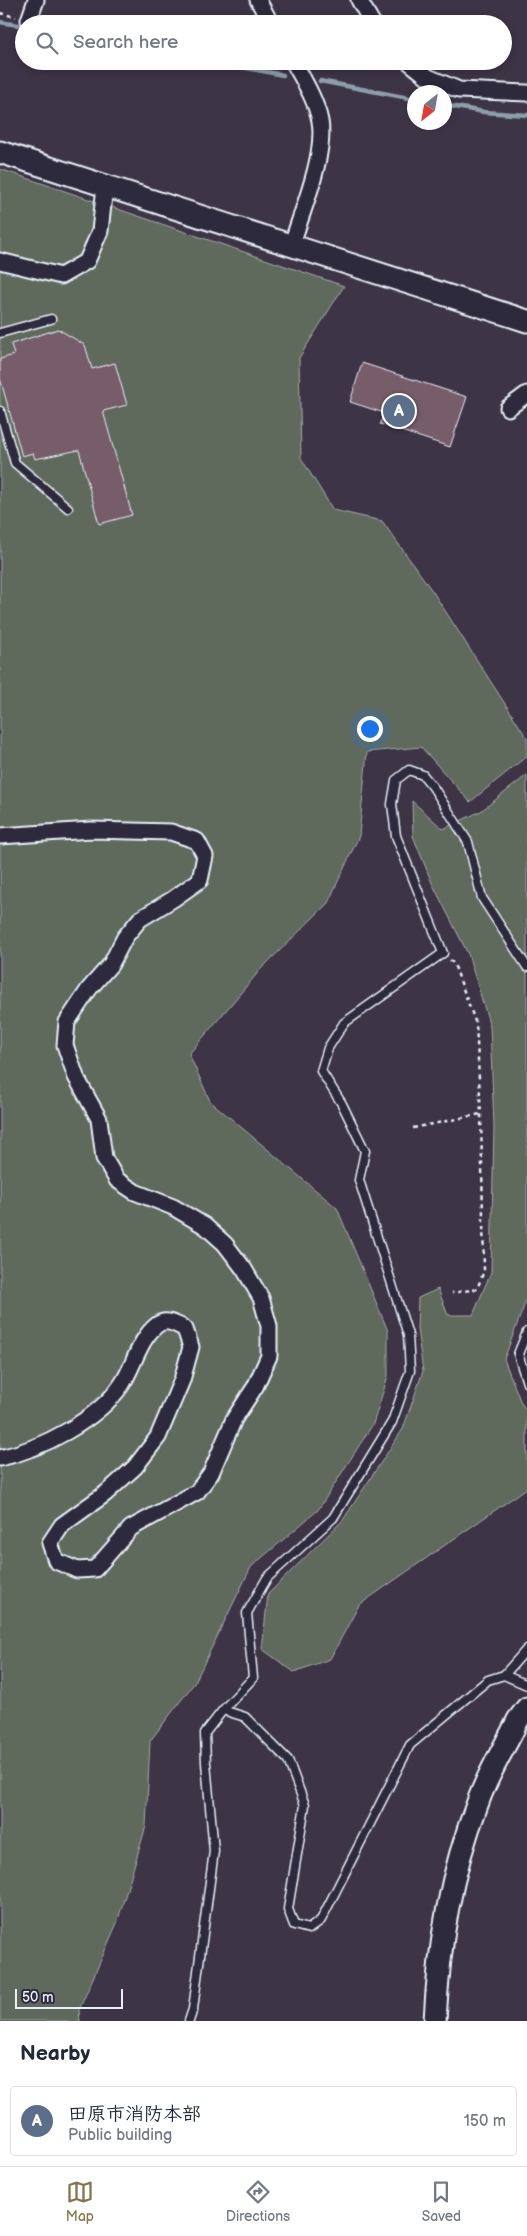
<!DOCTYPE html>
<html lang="en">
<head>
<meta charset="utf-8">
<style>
  :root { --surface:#fff; --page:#f2f2f3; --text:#1f2937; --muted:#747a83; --line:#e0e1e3; --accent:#84754c }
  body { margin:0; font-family:"Balsamiq Sans","Klee One",sans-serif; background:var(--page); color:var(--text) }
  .compass { position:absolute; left:407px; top:85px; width:45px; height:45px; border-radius:50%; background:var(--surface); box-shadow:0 2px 8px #0003; rotate:211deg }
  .scale { position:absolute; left:15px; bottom:12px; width:108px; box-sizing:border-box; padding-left:5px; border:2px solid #e8f1f8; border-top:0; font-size:14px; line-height:18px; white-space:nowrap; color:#e8f1f8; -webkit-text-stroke:4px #2f2a3d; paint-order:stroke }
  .you { position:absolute; left:369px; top:728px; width:18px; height:18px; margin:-12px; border:4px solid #fff; border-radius:50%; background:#1a73e8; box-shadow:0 0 0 8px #1a73e833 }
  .badge { display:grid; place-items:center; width:32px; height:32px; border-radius:50%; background:var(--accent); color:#fff; font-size:16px; font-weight:700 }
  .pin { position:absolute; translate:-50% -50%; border:2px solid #fff; box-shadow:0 1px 5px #0006 }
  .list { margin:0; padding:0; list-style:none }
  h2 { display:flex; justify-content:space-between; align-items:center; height:65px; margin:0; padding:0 20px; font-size:21px }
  h2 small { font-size:16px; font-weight:400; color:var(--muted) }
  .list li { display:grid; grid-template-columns:32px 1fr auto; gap:15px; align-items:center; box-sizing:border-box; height:70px; margin:0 10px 10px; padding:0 10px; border:1px solid var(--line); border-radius:5px }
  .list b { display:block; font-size:19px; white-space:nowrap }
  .list p { margin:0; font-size:16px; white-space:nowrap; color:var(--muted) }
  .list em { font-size:16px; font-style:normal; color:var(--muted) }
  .icon { flex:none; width:28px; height:28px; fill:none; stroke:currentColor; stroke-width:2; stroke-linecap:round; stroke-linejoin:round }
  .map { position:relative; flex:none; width:527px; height:2021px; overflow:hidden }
  .search { position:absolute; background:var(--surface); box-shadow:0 2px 8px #0003; left:15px; right:15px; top:15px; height:55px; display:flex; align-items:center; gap:12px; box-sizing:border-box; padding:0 18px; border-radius:28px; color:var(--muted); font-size:19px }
  .sheet { height:145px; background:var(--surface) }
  nav { display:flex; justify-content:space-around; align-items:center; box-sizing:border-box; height:70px; border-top:1px solid var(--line); background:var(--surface); font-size:14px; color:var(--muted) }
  nav a { display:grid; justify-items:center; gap:2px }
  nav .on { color:var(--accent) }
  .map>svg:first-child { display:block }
  .green { fill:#5f695c; stroke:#a4adaa }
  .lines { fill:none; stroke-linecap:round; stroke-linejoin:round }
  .stream { stroke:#8d9fac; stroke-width:4.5 }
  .building { fill:#765d69; stroke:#e8f1f8 }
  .lane-casing { stroke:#e8f1f8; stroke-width:11 }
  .street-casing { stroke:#e8f1f8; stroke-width:19 }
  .secondary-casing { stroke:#e8f1f8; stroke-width:25 }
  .path { stroke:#e8f1f8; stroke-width:2.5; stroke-dasharray:4 4; stroke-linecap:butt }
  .lane { stroke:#2f2a3d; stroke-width:8 }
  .street { stroke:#2f2a3d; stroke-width:15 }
  .secondary { stroke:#2f2a3d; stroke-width:21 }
</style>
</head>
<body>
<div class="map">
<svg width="527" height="2021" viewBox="0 0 527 2021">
  <rect width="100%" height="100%" fill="#3d3446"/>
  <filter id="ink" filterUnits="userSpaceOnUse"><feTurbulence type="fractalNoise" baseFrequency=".02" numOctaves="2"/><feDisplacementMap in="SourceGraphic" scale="10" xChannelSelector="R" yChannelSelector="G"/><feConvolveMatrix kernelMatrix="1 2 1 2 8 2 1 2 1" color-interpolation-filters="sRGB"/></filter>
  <g filter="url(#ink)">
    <path class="green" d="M0,169L344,286L299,358L301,458L333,510L382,521L433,592L527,738V756L470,802L421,747L367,752L359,836L328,903L261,969L189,1054L210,1101L337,1208L388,1331V1376L373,1424L318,1510L251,1567L195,1682L150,1741L146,1826L117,1923L79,2010L80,2021H0Z
      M527,775V1298L504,1359L521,1403L527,1411V1488L359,1605L330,1659L294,1672L262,1649L268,1594L343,1520L403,1429L423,1371L417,1329L418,1298L438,1289L448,1315H473L491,1272L494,1126L490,1026L468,954L432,883L413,836L412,801L443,829L481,811Z"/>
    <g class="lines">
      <path class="stream" d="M0,22L24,26
        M210,61L283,75
        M320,81L414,99
        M444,105L484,112L527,115"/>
    </g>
    <path class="building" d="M58,329L85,345L92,369L115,363L127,405L103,411L132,515L99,524L79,450L35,459L33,453L22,456L0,378V359L14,355L11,344Z
      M362,363L467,397L450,447L380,424L384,413L350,402Z"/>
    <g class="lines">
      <defs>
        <path id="lane" d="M0,333L51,319
          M0,411L15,463L68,508
          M527,1332L518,1354L527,1383
          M504,1675L527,1649
          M223,1710L253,1678L247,1613L267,1578L333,1518L392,1422L410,1371L408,1335L359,1180L365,1151L342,1104L321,1071L328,1048L344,1023L443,953L396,836L392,804L396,780L409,770L423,775L433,787L468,842L482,898L527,967
          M189,2021L193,2009L214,1851L206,1763L205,1733L223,1710L245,1717L288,1760L305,1805L288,1909L294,1925L309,1929L321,1920L410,1745L488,1680L504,1675L527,1685"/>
        <path id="street" d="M258,0L271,24
          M359,0L373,24
          M29,20L36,0
          M408,61L428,77L459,90L527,93
          M292,244C302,211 326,155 320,121C316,100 303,79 293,61
          M0,261L61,276L87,261L100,231L105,187
          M508,408L527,394
          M0,836L91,830L171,832L197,841L205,856L200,880L173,899L140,919L125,937L111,964L89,989L67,1022L65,1045L76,1077L99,1119L104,1158L117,1180L135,1192L173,1207L205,1226L225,1244L244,1269L261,1298L269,1326V1356L255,1387L234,1419L211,1473L197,1492L131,1528L95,1569L77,1570L56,1561L50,1543L62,1525L105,1494L135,1467L158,1437L182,1380L191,1347L185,1329C176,1324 166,1318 157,1325C139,1339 134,1366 122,1384C98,1420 41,1449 0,1458"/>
        <path id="secondary" d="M0,152L527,321
          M435,2021C439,1943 450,1875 478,1802C488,1773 505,1747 518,1720L527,1708"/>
      </defs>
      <use href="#lane" class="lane-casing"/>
      <use href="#street" class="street-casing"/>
      <use href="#secondary" class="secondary-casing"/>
      <path class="path" d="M0,13L16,17
        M450,960L454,964L476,1024L481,1114L484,1271L477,1289L452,1293
        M413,1128L481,1114"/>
      <use href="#lane" class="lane"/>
      <use href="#street" class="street"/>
      <use href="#secondary" class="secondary"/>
    </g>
  </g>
</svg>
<svg class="compass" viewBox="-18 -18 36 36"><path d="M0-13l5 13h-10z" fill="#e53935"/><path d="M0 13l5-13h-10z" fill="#747a83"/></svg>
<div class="scale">50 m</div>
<div class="you"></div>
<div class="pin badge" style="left:399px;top:411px;background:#5c6f8a">A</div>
<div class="search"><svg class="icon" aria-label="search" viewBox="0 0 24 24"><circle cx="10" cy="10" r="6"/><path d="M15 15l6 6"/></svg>Search here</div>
</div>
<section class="sheet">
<h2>Nearby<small></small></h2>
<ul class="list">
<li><span class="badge" style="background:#5c6f8a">A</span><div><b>田原市消防本部</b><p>Public building</p></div><em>150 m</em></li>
</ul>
</section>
<nav>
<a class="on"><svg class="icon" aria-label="map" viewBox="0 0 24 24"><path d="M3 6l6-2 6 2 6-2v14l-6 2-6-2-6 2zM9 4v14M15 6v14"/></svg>Map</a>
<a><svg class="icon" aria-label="directions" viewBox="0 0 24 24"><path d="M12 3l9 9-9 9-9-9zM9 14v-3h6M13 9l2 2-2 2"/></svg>Directions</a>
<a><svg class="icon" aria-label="saved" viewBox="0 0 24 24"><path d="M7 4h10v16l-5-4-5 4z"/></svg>Saved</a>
</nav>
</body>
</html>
